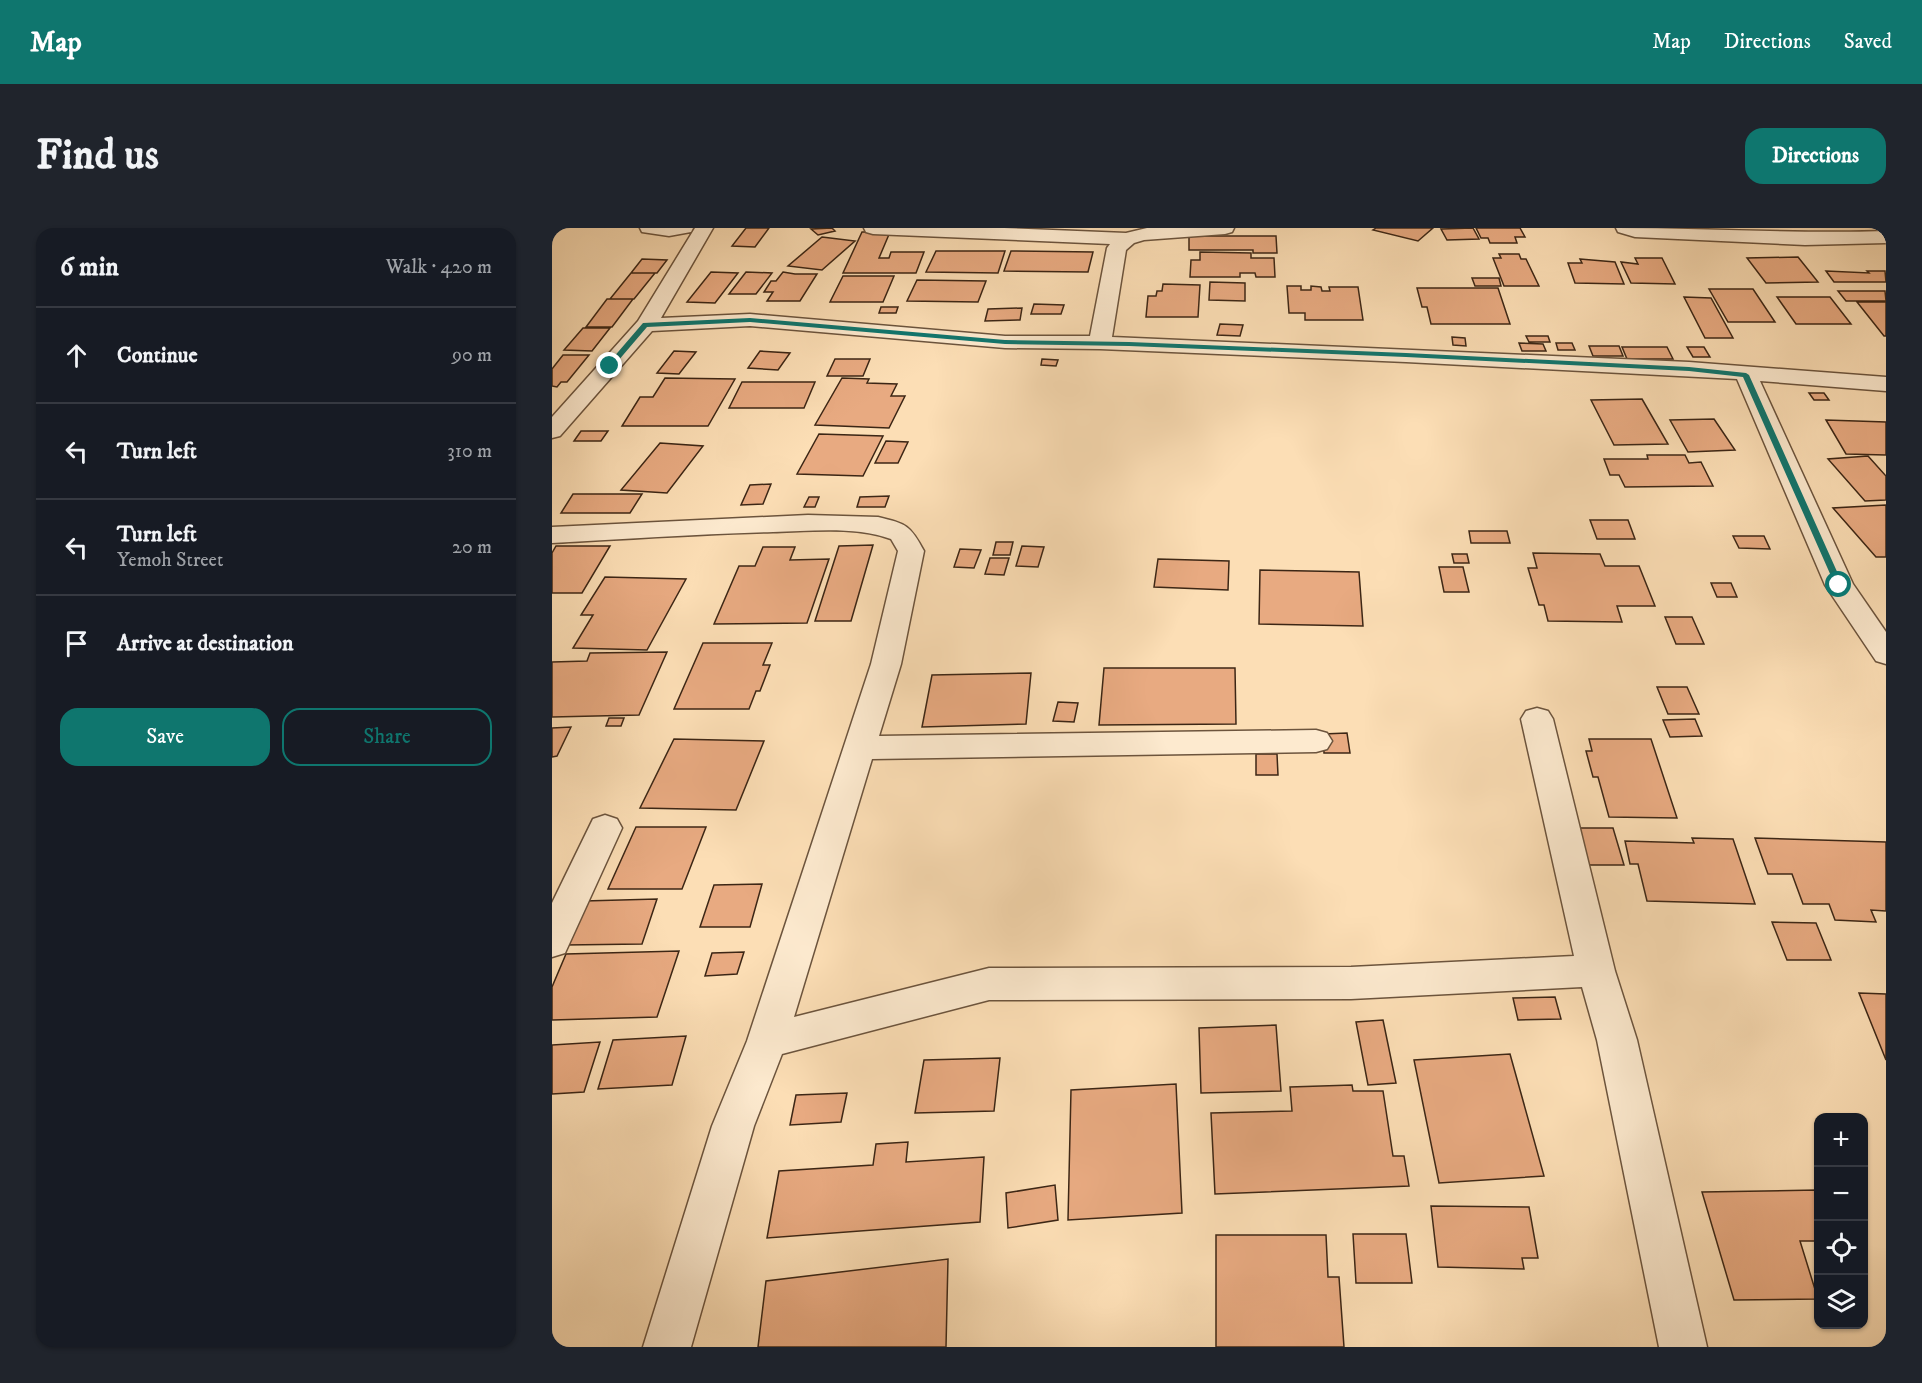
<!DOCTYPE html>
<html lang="en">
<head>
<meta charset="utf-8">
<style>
  :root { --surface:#171b24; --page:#20242c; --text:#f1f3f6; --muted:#9ea1a6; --line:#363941; --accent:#0f766e }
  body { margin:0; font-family:"IM FELL DW Pica",serif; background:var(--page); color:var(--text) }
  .controls { position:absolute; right:18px; bottom:18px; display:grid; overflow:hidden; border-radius:12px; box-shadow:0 2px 4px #0004 }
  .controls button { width:54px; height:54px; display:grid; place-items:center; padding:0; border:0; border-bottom:2px solid var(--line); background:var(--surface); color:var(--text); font:30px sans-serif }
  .stop { position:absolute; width:18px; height:18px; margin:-14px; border:4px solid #0f766e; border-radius:50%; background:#fff }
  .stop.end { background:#0f766e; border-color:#fff; box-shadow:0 2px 6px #0008 }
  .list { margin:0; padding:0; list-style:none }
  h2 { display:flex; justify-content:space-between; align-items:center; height:78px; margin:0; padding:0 24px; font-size:26px }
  h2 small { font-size:20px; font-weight:400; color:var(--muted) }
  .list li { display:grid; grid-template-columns:39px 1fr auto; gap:18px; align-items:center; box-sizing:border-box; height:96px; padding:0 24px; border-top:2px solid var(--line) }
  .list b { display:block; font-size:22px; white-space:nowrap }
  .list p { margin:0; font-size:20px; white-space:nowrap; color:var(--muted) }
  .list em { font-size:20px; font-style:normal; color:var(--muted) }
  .actions { display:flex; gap:12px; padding:18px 24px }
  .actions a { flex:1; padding:14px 0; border:2px solid var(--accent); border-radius:18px; text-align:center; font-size:21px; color:var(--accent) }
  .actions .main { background:var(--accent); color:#fff }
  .icon { flex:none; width:33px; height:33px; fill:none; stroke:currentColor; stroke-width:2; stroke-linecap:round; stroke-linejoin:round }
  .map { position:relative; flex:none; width:1334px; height:1119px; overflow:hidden; border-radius:18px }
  header { display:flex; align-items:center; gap:36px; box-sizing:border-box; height:84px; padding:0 30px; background:var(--accent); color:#fff }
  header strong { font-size:28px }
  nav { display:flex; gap:33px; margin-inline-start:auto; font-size:21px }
  .intro { display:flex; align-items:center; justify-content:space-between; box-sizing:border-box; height:144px; padding:0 36px }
  h1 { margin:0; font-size:42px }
  .button { padding:15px 27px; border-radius:18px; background:var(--accent); color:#fff; font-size:21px; font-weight:700 }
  main { display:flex; gap:36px; padding:0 36px }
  aside { flex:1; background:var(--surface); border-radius:18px; box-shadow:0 2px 4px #0004 }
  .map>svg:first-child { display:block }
  .building { fill:#e8aa81; stroke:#3c2615; stroke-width:1.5 }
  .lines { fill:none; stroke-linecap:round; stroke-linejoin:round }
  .minor-casing { stroke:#6c543d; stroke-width:3 }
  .minor { fill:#fdeacf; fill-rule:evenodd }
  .route { fill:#0f766e }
</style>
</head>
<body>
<header>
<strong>Map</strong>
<nav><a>Map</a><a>Directions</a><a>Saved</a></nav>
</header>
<div class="intro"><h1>Find us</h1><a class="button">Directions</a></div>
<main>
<aside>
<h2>6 min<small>Walk · 420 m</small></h2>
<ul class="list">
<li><svg class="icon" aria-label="ahead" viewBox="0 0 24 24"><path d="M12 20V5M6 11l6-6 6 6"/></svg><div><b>Continue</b></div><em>90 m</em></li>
<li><svg class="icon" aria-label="left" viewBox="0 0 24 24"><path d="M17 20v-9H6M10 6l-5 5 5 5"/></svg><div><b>Turn left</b></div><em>310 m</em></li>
<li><svg class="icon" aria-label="left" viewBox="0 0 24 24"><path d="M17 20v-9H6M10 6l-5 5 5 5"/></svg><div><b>Turn left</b><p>Yemoh Street</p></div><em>20 m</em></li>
<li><svg class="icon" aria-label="arrive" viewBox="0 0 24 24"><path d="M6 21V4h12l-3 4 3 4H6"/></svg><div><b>Arrive at destination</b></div></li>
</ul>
<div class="actions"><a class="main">Save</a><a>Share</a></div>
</aside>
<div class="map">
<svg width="1334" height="1119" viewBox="0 0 1334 1119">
  <rect width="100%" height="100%" fill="#fcdeb5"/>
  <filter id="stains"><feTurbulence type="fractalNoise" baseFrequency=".00333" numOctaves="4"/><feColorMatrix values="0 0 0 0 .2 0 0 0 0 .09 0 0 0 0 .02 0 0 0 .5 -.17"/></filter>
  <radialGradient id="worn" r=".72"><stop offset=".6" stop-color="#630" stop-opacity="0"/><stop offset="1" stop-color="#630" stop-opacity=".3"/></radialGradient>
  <path class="building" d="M194,0H217L203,19L180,18Z
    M280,0L283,3L266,7L259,1Z
    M824,0H881L866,13L821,2Z
    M921,0L927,11L895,12L889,1Z
    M924,0H968L973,9H963L965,15H938L936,10H929Z
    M310,4H338L327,30H337L339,24H372L364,45H291Z
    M637,8H724L725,25H701V22H637Z
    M270,9L303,13L270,42L236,38Z
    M384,23H453L446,45L374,44Z
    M459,23L541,24L536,44L452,43Z
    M648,24L699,25V30H722L723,49H704L703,45H688V49H638L639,32H648Z
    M947,26H967L969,31H974L987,58H952L941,30H949Z
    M1246,29L1266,54L1214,55L1195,30Z
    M1083,30H1110L1123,56L1079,55L1069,34L1086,36Z
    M90,31L115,32L105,45H79Z
    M1028,31L1063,34L1072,56L1023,55L1016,35H1030Z
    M1274,43L1317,45L1315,43H1333L1334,54H1282Z
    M159,44L186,45L163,75L135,74Z
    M194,44L220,45L204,66H177Z
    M231,44L243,46H265L248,73H215L221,64H212L219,53H224Z
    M79,45H103L82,71H58Z
    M291,48H342L331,74H278Z
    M920,50H947L949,58H923Z
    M365,52L434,53L426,74L355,73Z
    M658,54L693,55V73L657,72Z
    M611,56L648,57L646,89H594L596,68H604L605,63H610Z
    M735,58H749V62H759V58L769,59L770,63H778L777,59H806L811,92H753V85H737Z
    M865,60H946L958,96H879L875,79H870Z
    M1157,61H1201L1223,94H1176Z
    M1286,63H1333L1334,73H1294Z
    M1132,69L1159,70L1181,110H1153Z
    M1225,69H1278L1299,96H1244Z
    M55,71H81L60,99H34Z
    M1305,74H1334V108H1332Z
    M482,76L512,77L509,86H479Z
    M329,79H346L344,85H327Z
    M470,80L468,92L433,93L436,81Z
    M668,96L691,97L688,108L665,107Z
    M31,100H58L40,123L12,122Z
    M974,108H996L998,114H977Z
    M900,109L913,110L914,118L901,117Z
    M967,115L991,116L994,123H970Z
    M1004,115H1020L1023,122H1006Z
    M1037,118H1067L1071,128H1041Z
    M1070,119H1115L1121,131H1075Z
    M1135,119H1152L1158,129H1141Z
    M122,123L144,124L127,146L105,145Z
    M208,123L238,125L226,142L196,140Z
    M11,127H37L15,154H9L5,159L0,158V141Z
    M283,131H318L311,148H275Z
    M490,131L506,132L504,138L489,137Z
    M113,150L183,151L156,198H70L88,169H101Z
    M290,150L317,151L315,155L345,156L339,168H353L337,200L263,197Z
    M190,154H263L252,180H177Z
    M1257,165H1272L1277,172H1262Z
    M1090,171L1116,216L1062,217L1039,172Z
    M1162,191L1183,222L1136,224L1118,192Z
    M1274,192L1334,194V227L1294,226Z
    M29,203H56L49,213H22Z
    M267,206L331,208L311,248L245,246Z
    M334,213L356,214L346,235H323Z
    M108,215L151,218L115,265L69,262Z
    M1095,227H1133L1137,235L1149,234L1161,258L1073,259L1067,247H1058L1052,231H1096Z
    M1316,228L1334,248V272L1313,273L1276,231Z
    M219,256L211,276L189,277L198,257Z
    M21,266H90L78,285H9Z
    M337,268L333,279H305L308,269Z
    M257,269H267L263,279H252Z
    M1334,277V329H1324L1281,280Z
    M1038,292H1076L1083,311H1045Z
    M917,303H955L958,315H919Z
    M1181,308H1212L1218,321L1187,320Z
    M444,314H461L458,327H441Z
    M321,317L299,393H263L287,318Z
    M4,318H58L30,365H0V325Z
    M470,318L492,319L486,339L464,338Z
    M211,319H243L238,332L277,331L255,395L162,396L187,338H203Z
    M408,321L429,322L422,340L402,339Z
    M981,325L1048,326L1053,338H1087L1103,378H1065L1070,394L996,393L992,377H987L976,340H985Z
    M900,326H915L917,335H902Z
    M438,330H457L452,347L433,346Z
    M606,331L677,333L676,362L602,359Z
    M887,339H911L917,364H892Z
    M708,342L807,344L811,398L707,396Z
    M53,349L134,351L95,422L21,420L41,387H29Z
    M1159,355H1179L1185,369H1165Z
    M1113,389H1140L1152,416H1124Z
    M151,415H220L211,437H218L208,463H204L197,481H122Z
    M115,424L87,487L0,489V434L35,433L38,425Z
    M552,440H683L684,496L547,497Z
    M479,445L474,496L370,499L380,447Z
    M1105,459H1135L1147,486H1116Z
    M506,474L526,475L522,494L501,493Z
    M57,490H72L69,498H54Z
    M1143,491L1150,508L1118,509L1111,492Z
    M19,499L5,528L0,529V500Z
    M795,505L798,525H772L771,506Z
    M122,511L212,513L184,582L88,580Z
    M1037,511H1099L1125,590L1057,589L1046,549H1041L1034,523H1040Z
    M704,526H725L726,547H704Z
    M84,599H154L130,661H56Z
    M1027,600H1061L1072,637H1037Z
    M1140,610L1181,611L1203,676L1095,673L1086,636H1078L1073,613L1142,615Z
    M1203,610L1334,614V683L1319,682L1324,694L1283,692L1277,676H1251L1240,646H1216Z
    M210,656L198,699H148L162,657Z
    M105,671L90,716L13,717L32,673Z
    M1220,694L1264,695L1279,732H1235Z
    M127,723L105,789L0,792V759L14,726Z
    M192,724L185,746L153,748L160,725Z
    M1307,765L1334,766V832Z
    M1003,769L1009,791L966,792L961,770Z
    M831,792L844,855L816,857L804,794Z
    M724,797L729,863L649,865L647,800Z
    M134,808L120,857L46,861L61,812Z
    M48,814L32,864L0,866V817Z
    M958,826L992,948L887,955L862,832Z
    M448,830L442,883L363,885L372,832Z
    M624,856L630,985L516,992L519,862Z
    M800,857L801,863H831L841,928H852L857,958L663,966L659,885L740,883L738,859Z
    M295,865L289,894L238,897L244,867Z
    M356,914L354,934L432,929L428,994L215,1010L227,943L321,937L324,916Z
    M503,957L506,992L456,1000L454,965Z
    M1265,962L1266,1013H1248L1266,1071L1182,1072L1150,964Z
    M879,978L977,979L986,1030H970L972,1041L886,1039Z
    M801,1006H854L860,1055H804Z
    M664,1007H774L776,1049H787L792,1119H664Z
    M396,1031L394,1119H206L214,1053Z"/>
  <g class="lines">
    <defs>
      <path id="minor" d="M88,0H141L139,4L117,8L90,4Z
        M143,0H161L109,90L198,86L453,108H538L555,20L558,16L321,6L314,4L312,0H452L574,5L595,0H682L680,4L673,6L592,12L582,15L574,22L560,109L1137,134L1334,149V163L1208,153L1301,356L1334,404V436L1324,433L1273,357L1185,151L854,134L548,121L453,120L198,98L100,103L8,208L0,210V189L86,93Z
        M1064,0C1154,0 1244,6 1334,3V15L1253,17L1083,9L1066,4Z
        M256,287L326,289C355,296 358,297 372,323L349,436L327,508L764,502L775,505L780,513L775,521L764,524L320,531L242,789L437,740L799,739L1022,728L969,491L974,483L985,480L996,483L1001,491L1063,743L1085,812L1155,1119H1107L1045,812L1030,759L799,771L437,772L230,826L202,898L139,1119H91L160,898L195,813L319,436L346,323L339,311C304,298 259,303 221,304C147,306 74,311 0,315V299Z
        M53,587L65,591L70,600L13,725L0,729V675L41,591Z"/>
    </defs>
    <use href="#minor" class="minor-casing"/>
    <use href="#minor" class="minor"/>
  </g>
  <path class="route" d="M198,90L453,112L577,114L854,125L1137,139L1194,145L1197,147L1291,357L1287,359L1283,357L1191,149L1137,143L854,129L577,118L453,116L198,94L95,99L60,140L54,138L91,95Z"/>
  <rect width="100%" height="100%" filter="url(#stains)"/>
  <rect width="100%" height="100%" fill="url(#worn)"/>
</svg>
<div class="controls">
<button>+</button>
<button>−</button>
<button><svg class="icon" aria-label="locate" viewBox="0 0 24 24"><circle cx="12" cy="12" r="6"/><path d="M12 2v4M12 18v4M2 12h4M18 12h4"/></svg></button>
<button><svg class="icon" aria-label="layers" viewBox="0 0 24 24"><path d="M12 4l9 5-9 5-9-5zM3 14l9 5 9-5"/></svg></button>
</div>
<div class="stop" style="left:1287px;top:357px"></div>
<div class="stop end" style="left:58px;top:138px"></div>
</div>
</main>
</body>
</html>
